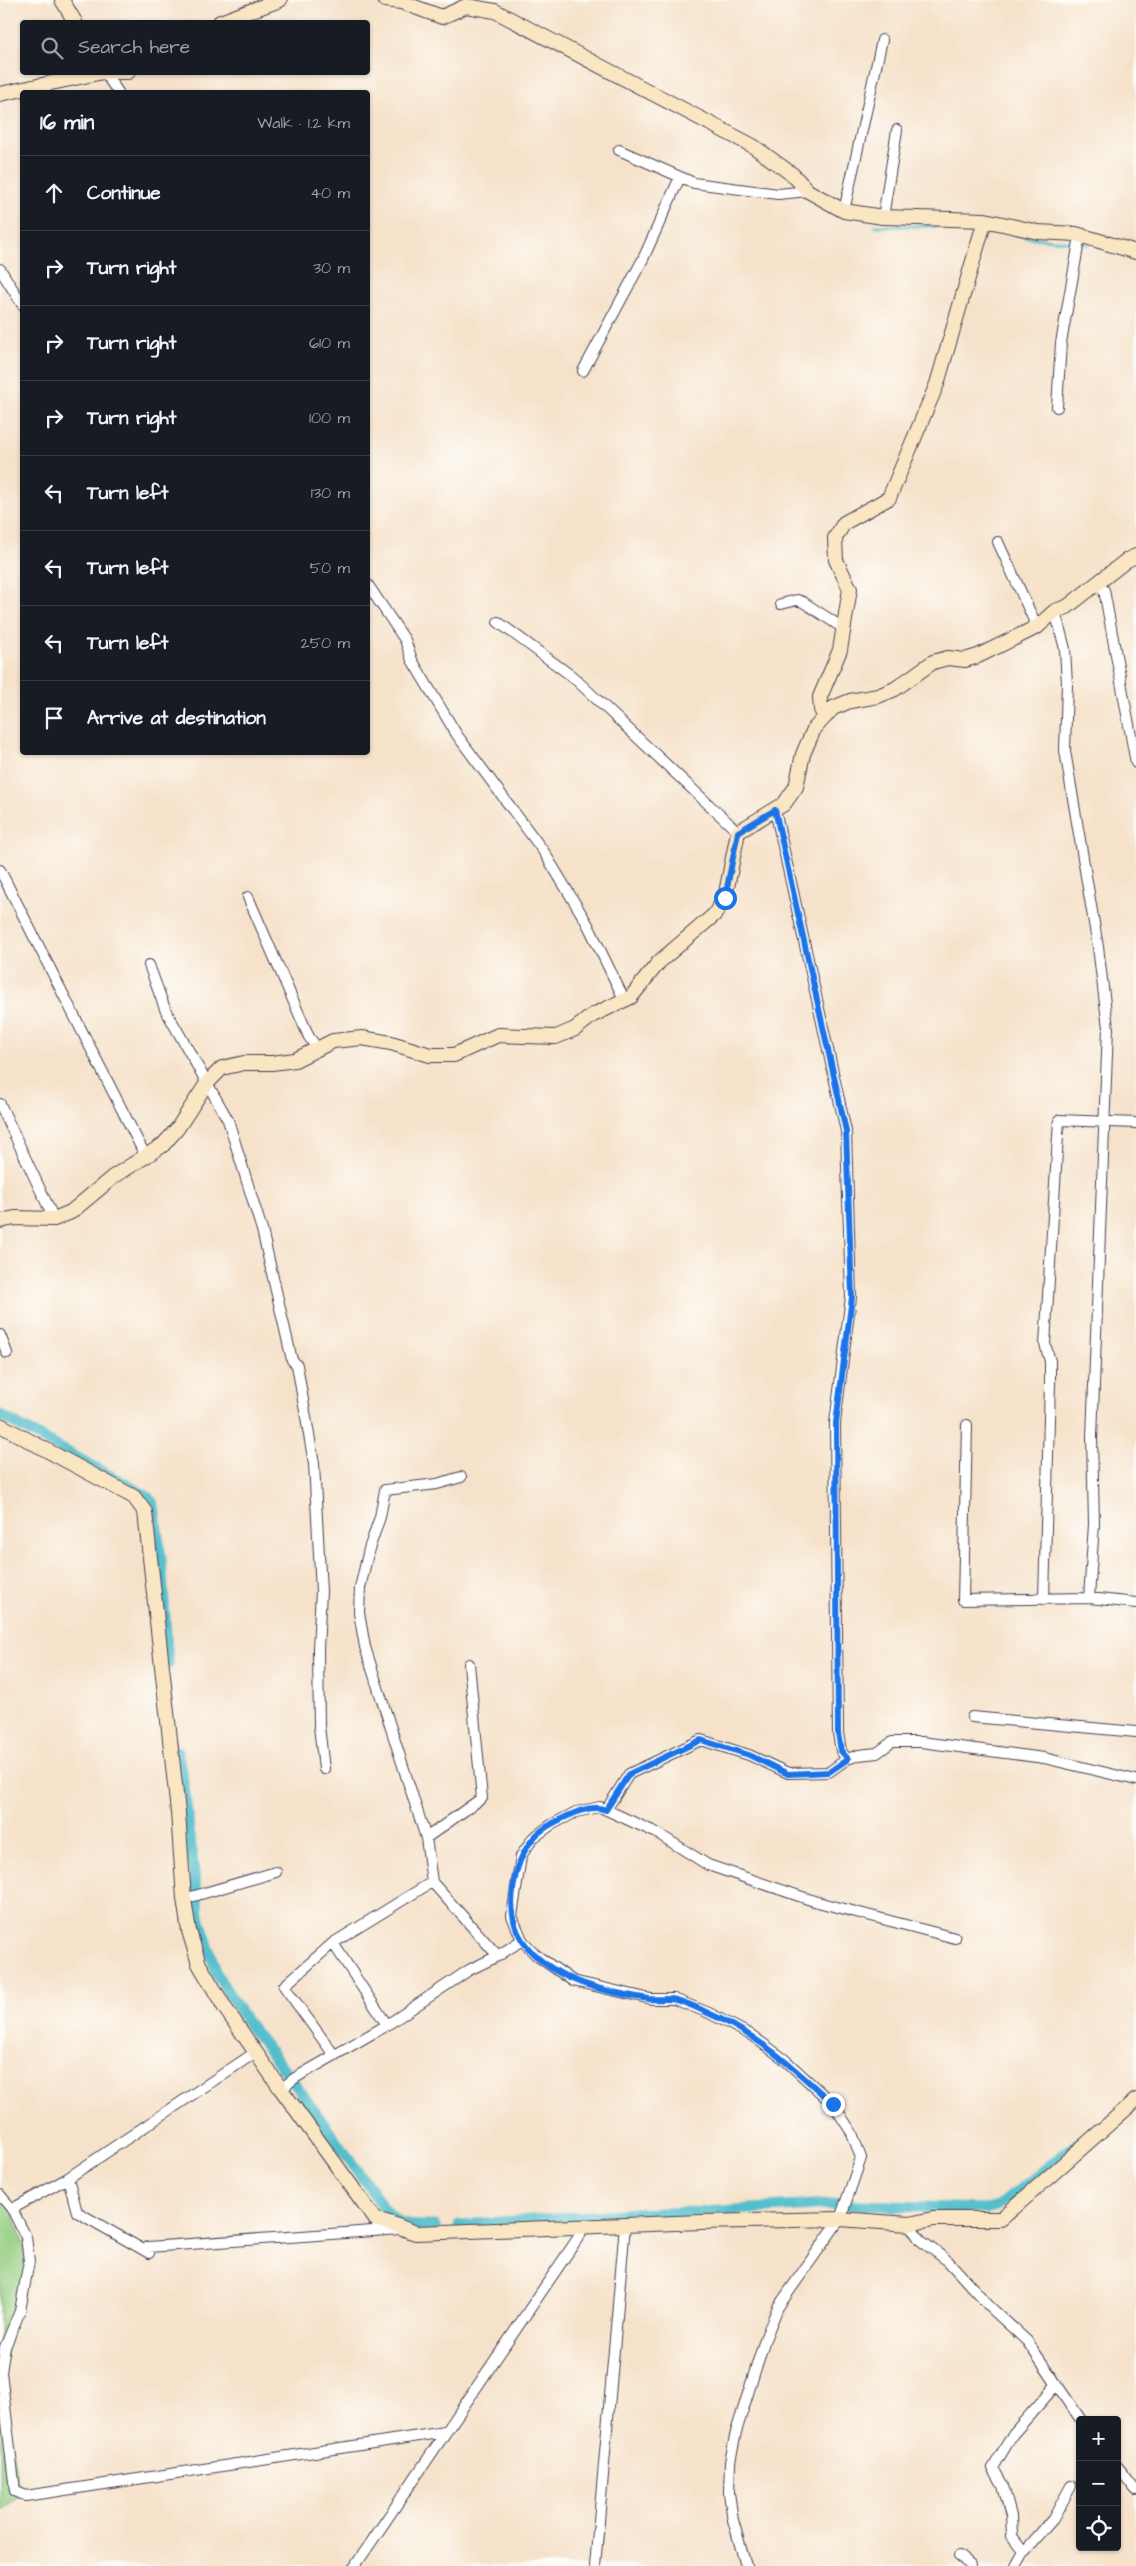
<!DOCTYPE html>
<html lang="en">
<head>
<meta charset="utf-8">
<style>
  :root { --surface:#171b24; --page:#242831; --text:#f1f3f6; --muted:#9ea1a6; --line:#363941 }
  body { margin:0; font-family:"Architects Daughter",sans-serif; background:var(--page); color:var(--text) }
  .controls { position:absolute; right:15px; bottom:15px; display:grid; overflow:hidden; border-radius:5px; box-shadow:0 1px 4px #0004 }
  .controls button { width:45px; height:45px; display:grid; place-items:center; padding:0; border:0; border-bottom:1px solid var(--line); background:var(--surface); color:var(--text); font:25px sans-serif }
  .stop { position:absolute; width:15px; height:15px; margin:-11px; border:4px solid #1a73e8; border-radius:50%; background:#fff }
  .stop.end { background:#1a73e8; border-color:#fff; box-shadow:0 1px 5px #0008 }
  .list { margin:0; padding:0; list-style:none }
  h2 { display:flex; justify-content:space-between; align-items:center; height:65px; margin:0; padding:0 20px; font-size:21px }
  h2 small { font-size:16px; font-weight:400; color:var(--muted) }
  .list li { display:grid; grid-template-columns:32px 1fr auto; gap:15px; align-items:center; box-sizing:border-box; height:75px; padding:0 20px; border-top:1px solid var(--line) }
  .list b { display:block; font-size:19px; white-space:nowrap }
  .list em { font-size:16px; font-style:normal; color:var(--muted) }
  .icon { flex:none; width:28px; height:28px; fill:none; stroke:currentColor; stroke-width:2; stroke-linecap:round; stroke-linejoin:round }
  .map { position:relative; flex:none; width:1136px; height:2566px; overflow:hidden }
  .search { position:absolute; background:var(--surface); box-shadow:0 1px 4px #0004; left:20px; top:20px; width:350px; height:55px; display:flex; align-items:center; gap:12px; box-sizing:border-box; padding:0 18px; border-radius:5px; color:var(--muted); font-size:19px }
  .panel { position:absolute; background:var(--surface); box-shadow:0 1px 4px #0004; left:20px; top:90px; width:350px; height:665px; border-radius:5px }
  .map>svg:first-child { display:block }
  .park { fill:#94cd81; stroke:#5b785e }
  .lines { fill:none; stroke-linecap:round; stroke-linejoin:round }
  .stream { stroke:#52becc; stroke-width:3 }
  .canal { stroke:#52becc; stroke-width:11 }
  .street-casing { stroke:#423f50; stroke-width:12 }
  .secondary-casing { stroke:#423f50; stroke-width:16 }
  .street { stroke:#fff; stroke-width:10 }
  .secondary { stroke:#fbe6c4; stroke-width:14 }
  .route { stroke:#1a73e8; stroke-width:6 }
</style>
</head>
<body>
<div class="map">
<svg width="1136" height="2566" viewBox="0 0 1136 2566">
  <rect width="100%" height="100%" fill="#fdfcf7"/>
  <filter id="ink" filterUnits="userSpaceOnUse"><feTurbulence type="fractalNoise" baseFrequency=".02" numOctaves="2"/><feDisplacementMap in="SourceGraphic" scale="10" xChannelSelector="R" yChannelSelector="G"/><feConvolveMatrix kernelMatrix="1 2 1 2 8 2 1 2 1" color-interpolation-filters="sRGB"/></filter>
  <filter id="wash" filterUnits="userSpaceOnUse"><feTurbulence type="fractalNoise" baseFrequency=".0096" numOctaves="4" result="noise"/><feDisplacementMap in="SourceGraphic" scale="20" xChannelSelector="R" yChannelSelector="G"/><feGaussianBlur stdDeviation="1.12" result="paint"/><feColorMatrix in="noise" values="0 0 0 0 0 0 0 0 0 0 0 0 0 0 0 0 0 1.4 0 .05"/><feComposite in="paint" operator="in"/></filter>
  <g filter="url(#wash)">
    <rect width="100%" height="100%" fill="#f6e2ca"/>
    <path class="park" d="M0,2195L12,2209L29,2261L1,2372L19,2495L0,2512Z"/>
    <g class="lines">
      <path class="stream" d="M875,226H961
        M1014,234C1039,241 1064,239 1089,245"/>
      <path class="canal" d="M0,1415L149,1497L154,1506L161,1559L168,1664
        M177,1752L184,1786L199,1916L217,1975L246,2021L287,2073L380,2202C393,2228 409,2226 435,2226
        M459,2225L619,2214L702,2212L830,2204L985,2209L1000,2205L1079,2142"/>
    </g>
  </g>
  <g filter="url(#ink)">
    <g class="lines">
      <defs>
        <path id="street" d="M104,72L118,92
          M619,150L694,183L778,194L808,191
          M844,211L882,40
          M883,217L897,130
          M0,269L22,304
          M583,371L643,259L680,177
          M1057,407L1061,343L1080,236
          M998,542L1037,627
          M1096,584L1104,590L1136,763
          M368,585L405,640L412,660L457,735L544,852L587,923L625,1001
          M781,604L797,600L803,602L843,628
          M1055,611L1065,649L1067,684L1065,751L1098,947L1108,1028L1092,1437L1094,1524L1089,1598
          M498,622L573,677L738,832
          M775,810L846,1131L851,1297L835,1423L838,1733L841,1751L847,1759
          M0,870L146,1157
          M248,897L309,1037L318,1049
          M149,965L165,1009L228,1120L262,1230L292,1360L297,1365L314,1464L321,1591L318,1649L319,1726L324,1769
          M0,1104L54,1219
          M0,1335L7,1353
          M967,1425L963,1600L1089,1598L1136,1603
          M461,1477L437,1484L385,1490L380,1517L369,1549L360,1588L359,1613L365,1647L426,1838L432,1882L498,1956
          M1044,1599L1050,1383V1361L1045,1344L1059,1120L1136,1123
          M972,1717L1136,1732
          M606,1810L629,1774L701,1740L749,1755L788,1773L829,1772L847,1759L859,1755L877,1753L892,1742H921L1044,1758L1136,1780
          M426,1838L482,1798L469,1664
          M184,1899L276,1872
          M333,1943L387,2025
          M334,2055L284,1986L333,1943L432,1882
          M281,2089L295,2078L387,2025L469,1970L498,1956L522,1940
          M68,2178L256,2052
          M0,2195L12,2209L26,2237L29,2261L20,2311L5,2347L1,2372L15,2491L26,2496L445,2432
          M12,2209L68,2178L77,2212L149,2253L148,2247L401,2229
          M909,2224L920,2240L948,2261L990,2307L1027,2341L1081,2420
          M1117,2466L1136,2490
          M1024,2552L1053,2519L1071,2486
          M959,2556L971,2566
          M355,2566L580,2235L582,2227
          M595,2566L625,2225
          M746,2566L733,2520L729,2493L730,2462L736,2432L765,2339L778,2307L840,2219L861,2158L852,2133L833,2104L784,2059L751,2035L709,2013L674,1999H651L573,1981L536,1955L522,1940L512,1916L521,1856L533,1838L551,1825L576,1812L600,1807L657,1833L708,1865L814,1901L955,1938
          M1016,2566L1024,2552L1012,2536L1011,2516L1003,2486L993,2468L1013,2434L1057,2384"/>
        <path id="secondary" d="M62,0L75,22
          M385,0L401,2L442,17L466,6L495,11L753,146L793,175L808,191L844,211L883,217L985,220L1038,232L1076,234L1136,252
          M220,22L280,0
          M107,72H128
          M0,94L103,72
          M826,716L821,710L820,697L840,650L850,589L836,560L835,538L844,523L889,498L937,384L985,220
          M0,1221L15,1218L54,1219L71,1212L113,1177L163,1145L177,1129L207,1083L222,1068L244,1063H272L295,1060L333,1041L362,1038L391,1043L430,1055H454L498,1035L556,1037L575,1029L593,1015L631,997L659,962L714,915L725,898L738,832L784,804L796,787L803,754L814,729L833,708L850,701L878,696L895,689L933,662L948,658L965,660L978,656L1037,627L1055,611L1067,607L1127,560L1136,556
          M0,1425L134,1497L145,1512L178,1812L184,1899L189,1931L199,1964L225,2008L281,2089L376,2220C390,2221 402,2229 416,2233L702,2222L840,2219L909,2224L933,2219H1001L1136,2100"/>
      </defs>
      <use href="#street" class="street-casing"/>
      <use href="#secondary" class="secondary-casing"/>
      <use href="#street" class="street"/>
      <use href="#secondary" class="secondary"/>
    </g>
  </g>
  <g class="lines" filter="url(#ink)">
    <path class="route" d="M725,898L738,832L775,810L846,1131L852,1297L836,1423L838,1733L841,1751L848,1759L829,1772L788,1774L749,1755L701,1740L629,1774L606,1810C596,1805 580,1810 570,1815C557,1821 541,1828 532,1840C513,1864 504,1913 522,1940C549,1980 604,1992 649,1999C658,2000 668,1998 676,2000C687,2003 698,2008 708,2013C757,2034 794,2068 833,2104"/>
  </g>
</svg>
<div class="controls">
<button>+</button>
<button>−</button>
<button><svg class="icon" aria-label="locate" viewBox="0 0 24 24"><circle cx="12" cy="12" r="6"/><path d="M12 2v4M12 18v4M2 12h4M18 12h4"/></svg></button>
</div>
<div class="stop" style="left:725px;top:898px"></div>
<div class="stop end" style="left:833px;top:2104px"></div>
<div class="search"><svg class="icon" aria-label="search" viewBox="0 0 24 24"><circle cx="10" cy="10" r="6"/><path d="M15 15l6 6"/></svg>Search here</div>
<section class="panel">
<h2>16 min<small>Walk · 1.2 km</small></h2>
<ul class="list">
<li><svg class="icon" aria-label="ahead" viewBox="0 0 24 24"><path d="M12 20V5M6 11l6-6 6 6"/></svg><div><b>Continue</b></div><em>40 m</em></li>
<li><svg class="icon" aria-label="right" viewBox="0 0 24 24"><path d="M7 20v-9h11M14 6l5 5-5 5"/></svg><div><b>Turn right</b></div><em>30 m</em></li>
<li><svg class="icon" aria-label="right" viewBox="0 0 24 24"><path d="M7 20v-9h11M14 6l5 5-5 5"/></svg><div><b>Turn right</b></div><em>610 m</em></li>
<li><svg class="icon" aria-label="right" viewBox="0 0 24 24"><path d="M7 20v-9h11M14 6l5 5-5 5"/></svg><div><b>Turn right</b></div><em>100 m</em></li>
<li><svg class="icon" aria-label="left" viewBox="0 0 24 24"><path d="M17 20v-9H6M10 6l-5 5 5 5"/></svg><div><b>Turn left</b></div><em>130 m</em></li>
<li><svg class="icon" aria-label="left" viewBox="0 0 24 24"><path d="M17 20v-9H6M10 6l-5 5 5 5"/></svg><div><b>Turn left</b></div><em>50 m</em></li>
<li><svg class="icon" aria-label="left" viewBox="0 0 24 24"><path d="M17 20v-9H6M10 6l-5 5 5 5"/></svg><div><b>Turn left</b></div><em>250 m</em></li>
<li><svg class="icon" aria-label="arrive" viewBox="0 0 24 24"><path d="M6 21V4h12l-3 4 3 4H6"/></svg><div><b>Arrive at destination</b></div></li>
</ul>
</section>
</div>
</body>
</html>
